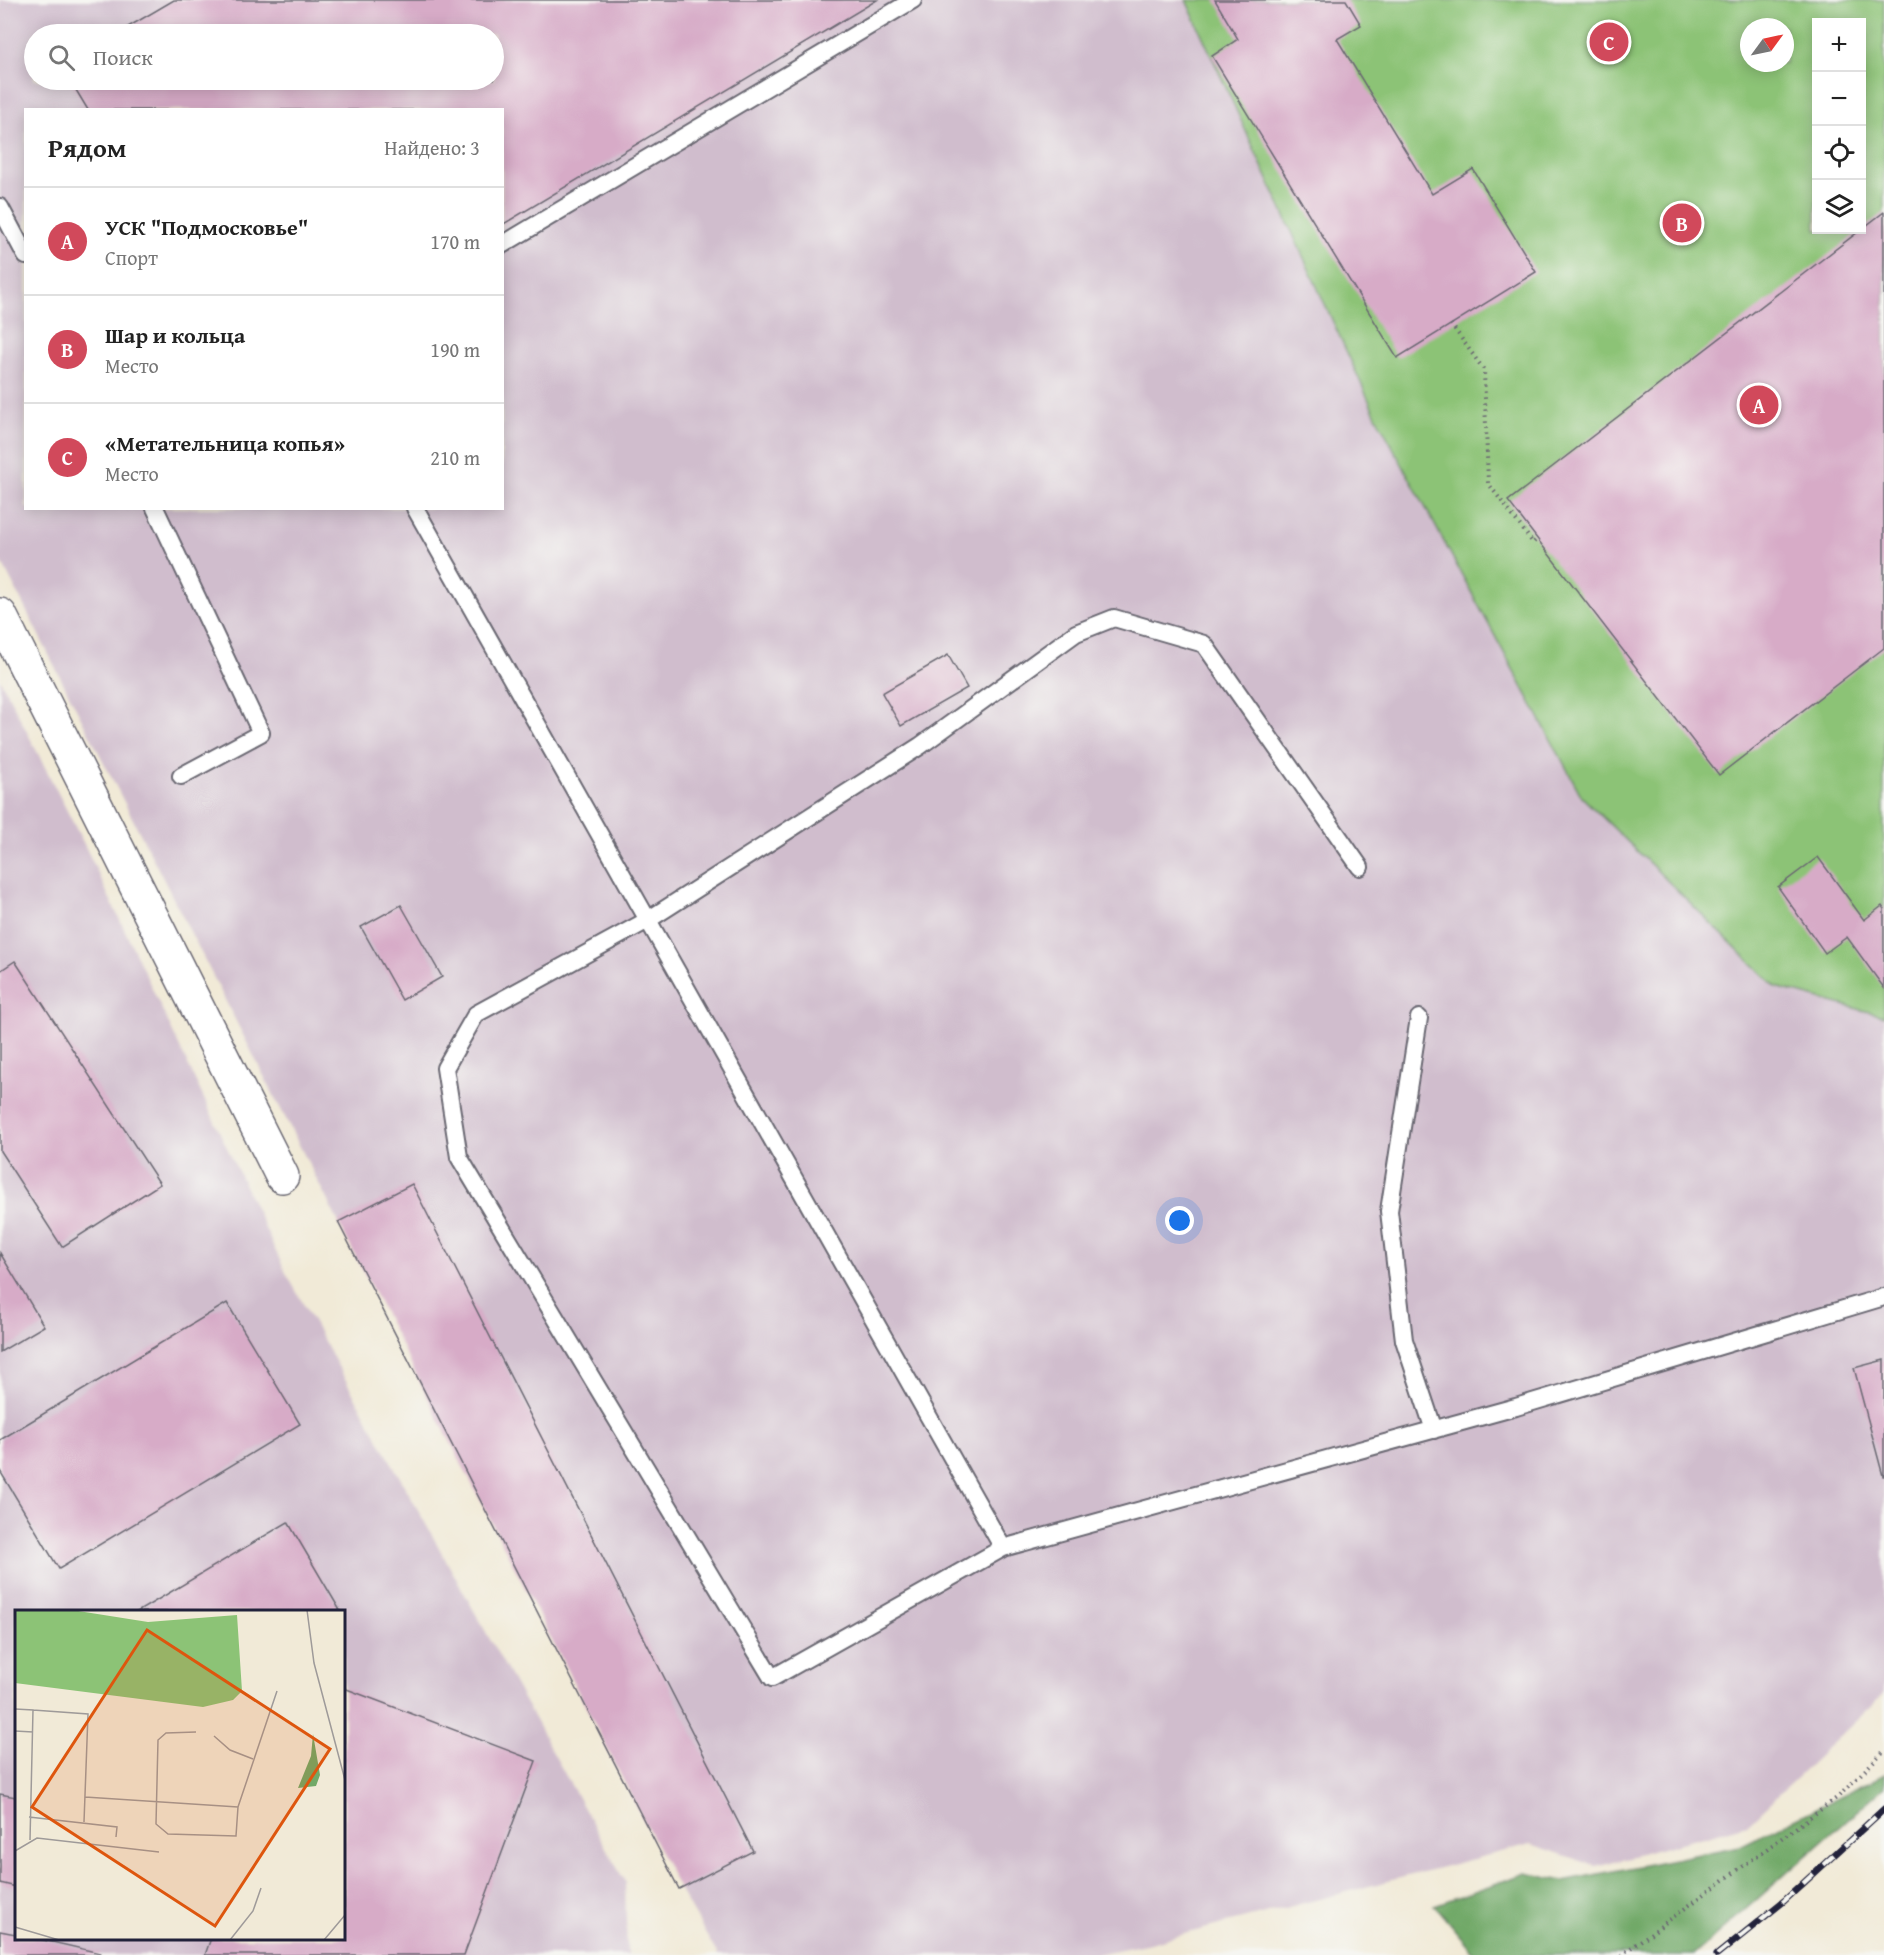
<!DOCTYPE html>
<html lang="ru">
<head>
<meta charset="utf-8">
<style>
  :root { --surface:#fff; --page:#f6f6f6; --text:#222; --muted:#767676; --line:#e0e0e0; --accent:#d1495b }
  body { margin:0; font-family:"Gentium Book Plus",serif; background:var(--page); color:var(--text) }
  .controls { position:absolute; right:18px; top:18px; display:grid; overflow:hidden; border-radius:0px; box-shadow:0 3px 15px #0003 }
  .controls button { width:54px; height:54px; display:grid; place-items:center; padding:0; border:0; border-bottom:2px solid var(--line); background:var(--surface); color:var(--text); font:30px sans-serif }
  .compass { position:absolute; left:1740px; top:18px; width:54px; height:54px; border-radius:50%; background:var(--surface); box-shadow:0 3px 15px #0003; rotate:57deg }
  .you { position:absolute; left:1180px; top:1221px; width:21px; height:21px; margin:-15px; border:4px solid #fff; border-radius:50%; background:#1a73e8; box-shadow:0 0 0 9px #1a73e833 }
  .badge { display:grid; place-items:center; width:39px; height:39px; border-radius:50%; background:var(--accent); color:#fff; font-size:20px; font-weight:700 }
  .pin { position:absolute; translate:-50% -50%; border:3px solid #fff; box-shadow:0 2px 6px #0006 }
  .list { margin:0; padding:0; list-style:none }
  h2 { display:flex; justify-content:space-between; align-items:center; height:78px; margin:0; padding:0 24px; font-size:26px }
  h2 small { font-size:20px; font-weight:400; color:var(--muted) }
  .list li { display:grid; grid-template-columns:39px 1fr auto; gap:18px; align-items:center; box-sizing:border-box; height:108px; padding:0 24px; border-top:2px solid var(--line) }
  .list b { display:block; font-size:22px; white-space:nowrap }
  .list p { margin:0; font-size:20px; white-space:nowrap; color:var(--muted) }
  .list em { font-size:20px; font-style:normal; color:var(--muted) }
  .icon { flex:none; width:33px; height:33px; fill:none; stroke:currentColor; stroke-width:2; stroke-linecap:round; stroke-linejoin:round }
  .map { position:relative; flex:none; width:1884px; height:1955px; overflow:hidden }
  .search { position:absolute; background:var(--surface); box-shadow:0 3px 15px #0003; left:24px; top:24px; width:480px; height:66px; display:flex; align-items:center; gap:15px; box-sizing:border-box; padding:0 21px; border-radius:33px; color:var(--muted); font-size:22px }
  .panel { position:absolute; background:var(--surface); box-shadow:0 3px 15px #0003; left:24px; top:108px; width:480px; height:402px; border-radius:0px }
  .map>svg:first-child { display:block }
  .industrial { fill:#d0bdcd; fill-rule:evenodd }
  .green { fill:#8cc376; stroke:#577258; stroke-width:1.5; fill-rule:evenodd }
  .forest { fill:#71a967; stroke:#4a6651; stroke-width:1.5 }
  .building { fill:#d7abc7 }
  .lines { fill:none; stroke-linecap:round; stroke-linejoin:round }
  .lane-casing { stroke:#6a6872; stroke-width:20 }
  .street-casing { stroke:#6a6872; stroke-width:36 }
  .path { stroke:#6a6872; stroke-width:4; stroke-dasharray:1.5 4.5; stroke-linecap:butt }
  .lane { stroke:#fff; stroke-width:16 }
  .street { stroke:#fff; stroke-width:33 }
  .rail-casing { stroke:#22223b; stroke-width:7 }
  .rail { stroke:#f6f6f2; stroke-width:4.5; stroke-dasharray:14; stroke-linecap:butt }
  .inset-road { fill:none; stroke:#9e9a99; stroke-width:1.5 }
  .view { fill:#de560e; fill-opacity:0.15; stroke:#de560e; stroke-width:3 }
  .inset-edge { fill:none; stroke:#22223b; stroke-width:3 }
</style>
</head>
<body>
<div class="map">
<svg width="1884" height="1955" viewBox="0 0 1884 1955">
  <rect width="100%" height="100%" fill="#f6f6f2"/>
  <filter id="ink" filterUnits="userSpaceOnUse"><feTurbulence type="fractalNoise" baseFrequency=".0167" numOctaves="2"/><feDisplacementMap in="SourceGraphic" scale="12" xChannelSelector="R" yChannelSelector="G"/><feConvolveMatrix kernelMatrix="1 2 1 2 8 2 1 2 1" color-interpolation-filters="sRGB"/></filter>
  <filter id="wash" filterUnits="userSpaceOnUse"><feTurbulence type="fractalNoise" baseFrequency=".008" numOctaves="4" result="noise"/><feDisplacementMap in="SourceGraphic" scale="24" xChannelSelector="R" yChannelSelector="G"/><feGaussianBlur stdDeviation="1.35" result="paint"/><feColorMatrix in="noise" values="0 0 0 0 0 0 0 0 0 0 0 0 0 0 0 0 0 1.4 0 .05"/><feComposite in="paint" operator="in"/></filter>
  <g filter="url(#wash)">
    <rect width="100%" height="100%" fill="#f1ead7"/>
    <path class="industrial" d="M0,0H1186L1376,416L1776,987L1884,1016V1694L1747,1825L1596,1866L1531,1844L1146,1944L1092,1955H718L679,1889L0,559ZM34,34H494V80H34ZM26,110H502V508H26Z
      M0,679L86,848L285,1271L625,1882L627,1955H0ZM16,1612H344V1938H16Z"/>
    <path class="green" d="M1186,0H1884V1016L1776,987L1582,797L1376,416ZM1816,22H1862V230H1816ZM1749,27H1785V63H1749Z"/>
    <path class="forest" d="M1884,1775V1787L1694,1955H1476L1434,1905L1526,1873L1563,1881L1740,1846Z"/>
    <g id="blocks">
      <path class="building" d="M174,0H877L502,225V110H88L70,80H494V34H116Z
        M1215,0H1346L1361,25L1337,39L1432,194L1473,169L1536,272L1397,358L1212,56L1238,39Z
        M1884,212V648L1719,775L1508,501Z
        M948,655L967,688L901,726L882,693Z
        M1818,857L1864,920L1882,906L1884,909V988L1847,937L1825,953L1778,887Z
        M401,905L442,977L402,1000L361,927Z
        M15,961L160,1184L62,1247L0,1151V971Z
        M412,1184L753,1851L679,1889L338,1222Z
        M0,1253L44,1326L0,1352Z
        M227,1303L300,1424L59,1569L0,1471V1440Z
        M1884,1360V1476H1883L1854,1368Z
        M288,1522L341,1612H137Z
        M344,1688L536,1761L464,1955H205L211,1938H344Z
        M0,1794L16,1797V1887L0,1883Z
        M0,1931L16,1934V1938H35L100,1953V1955H0Z"/>
    </g>
  </g>
  <g filter="url(#ink)">
    <use href="#blocks" fill-opacity="0" stroke="#6a6872" stroke-width="1.5"/>
    <g class="lines">
      <defs>
        <path id="lane" d="M0,207L26,256
          M502,245L913,0
          M155,508L261,733L181,776
          M415,508L1003,1548
          M1360,867L1204,644L1114,618L1076,633L920,746L648,920L476,1014L445,1068L459,1157L772,1678L1003,1548L1516,1407L1884,1297
          M1419,1018L1389,1211L1404,1340L1434,1430"/>
        <path id="street" d="M0,615L282,1176"/>
      </defs>
      <use href="#lane" class="lane-casing"/>
      <use href="#street" class="street-casing"/>
      <path class="path" d="M1451,324L1484,370L1488,483L1533,543L1537,539
        M1621,1955L1838,1797L1884,1751"/>
      <use href="#lane" class="lane"/>
      <use href="#street" class="street"/>
      <defs>
        <path id="rail" d="M1717,1955L1784,1901L1884,1809"/>
      </defs>
      <use href="#rail" class="rail-casing"/>
      <use href="#rail" class="rail"/>
    </g>
  </g>
  <g transform="translate(15 1610)">
    <rect width="330" height="330" fill="#f1ead7"/>
    <path d="M0,0H57L133,12L222,5L227,81L218,90L188,97L0,73Z" fill="#8cc376"/>
    <path d="M298,124L305,165L301,176L283,178L296,146Z" fill="#71a967"/>
    <path class="inset-road" d="M292,0L299,53L330,170M0,99L18,100L15,230M18,100L73,104L69,212M0,121L18,122M181,122L151,123L143,130L141,214L153,224L221,226L223,197L262,81M199,126L215,140L238,149M70,187L223,197M14,207L102,217L101,227M0,241L22,228L144,242M0,317L44,330M215,330L238,301L246,278M309,330L330,305"/>
    <path class="view" d="M132,20L315,139L200,316L17,197Z"/>
    <rect width="330" height="330" class="inset-edge"/>
  </g>
</svg>
<div class="controls">
<button>+</button>
<button>−</button>
<button><svg class="icon" aria-label="locate" viewBox="0 0 24 24"><circle cx="12" cy="12" r="6"/><path d="M12 2v4M12 18v4M2 12h4M18 12h4"/></svg></button>
<button><svg class="icon" aria-label="layers" viewBox="0 0 24 24"><path d="M12 4l9 5-9 5-9-5zM3 14l9 5 9-5"/></svg></button>
</div>
<svg class="compass" viewBox="-18 -18 36 36"><path d="M0-13l5 13h-10z" fill="#e53935"/><path d="M0 13l5-13h-10z" fill="#767676"/></svg>
<div class="you"></div>
<div class="pin badge" style="left:1759px;top:405px">A</div>
<div class="pin badge" style="left:1682px;top:223px">B</div>
<div class="pin badge" style="left:1609px;top:42px">C</div>
<div class="search"><svg class="icon" aria-label="search" viewBox="0 0 24 24"><circle cx="10" cy="10" r="6"/><path d="M15 15l6 6"/></svg>Поиск</div>
<section class="panel">
<h2>Рядом<small>Найдено: 3</small></h2>
<ul class="list">
<li><span class="badge">A</span><div><b>УСК &quot;Подмосковье&quot;</b><p>Спорт</p></div><em>170 m</em></li>
<li><span class="badge">B</span><div><b>Шар и кольца</b><p>Место</p></div><em>190 m</em></li>
<li><span class="badge">C</span><div><b>«Метательница копья»</b><p>Место</p></div><em>210 m</em></li>
</ul>
</section>
</div>
</body>
</html>
